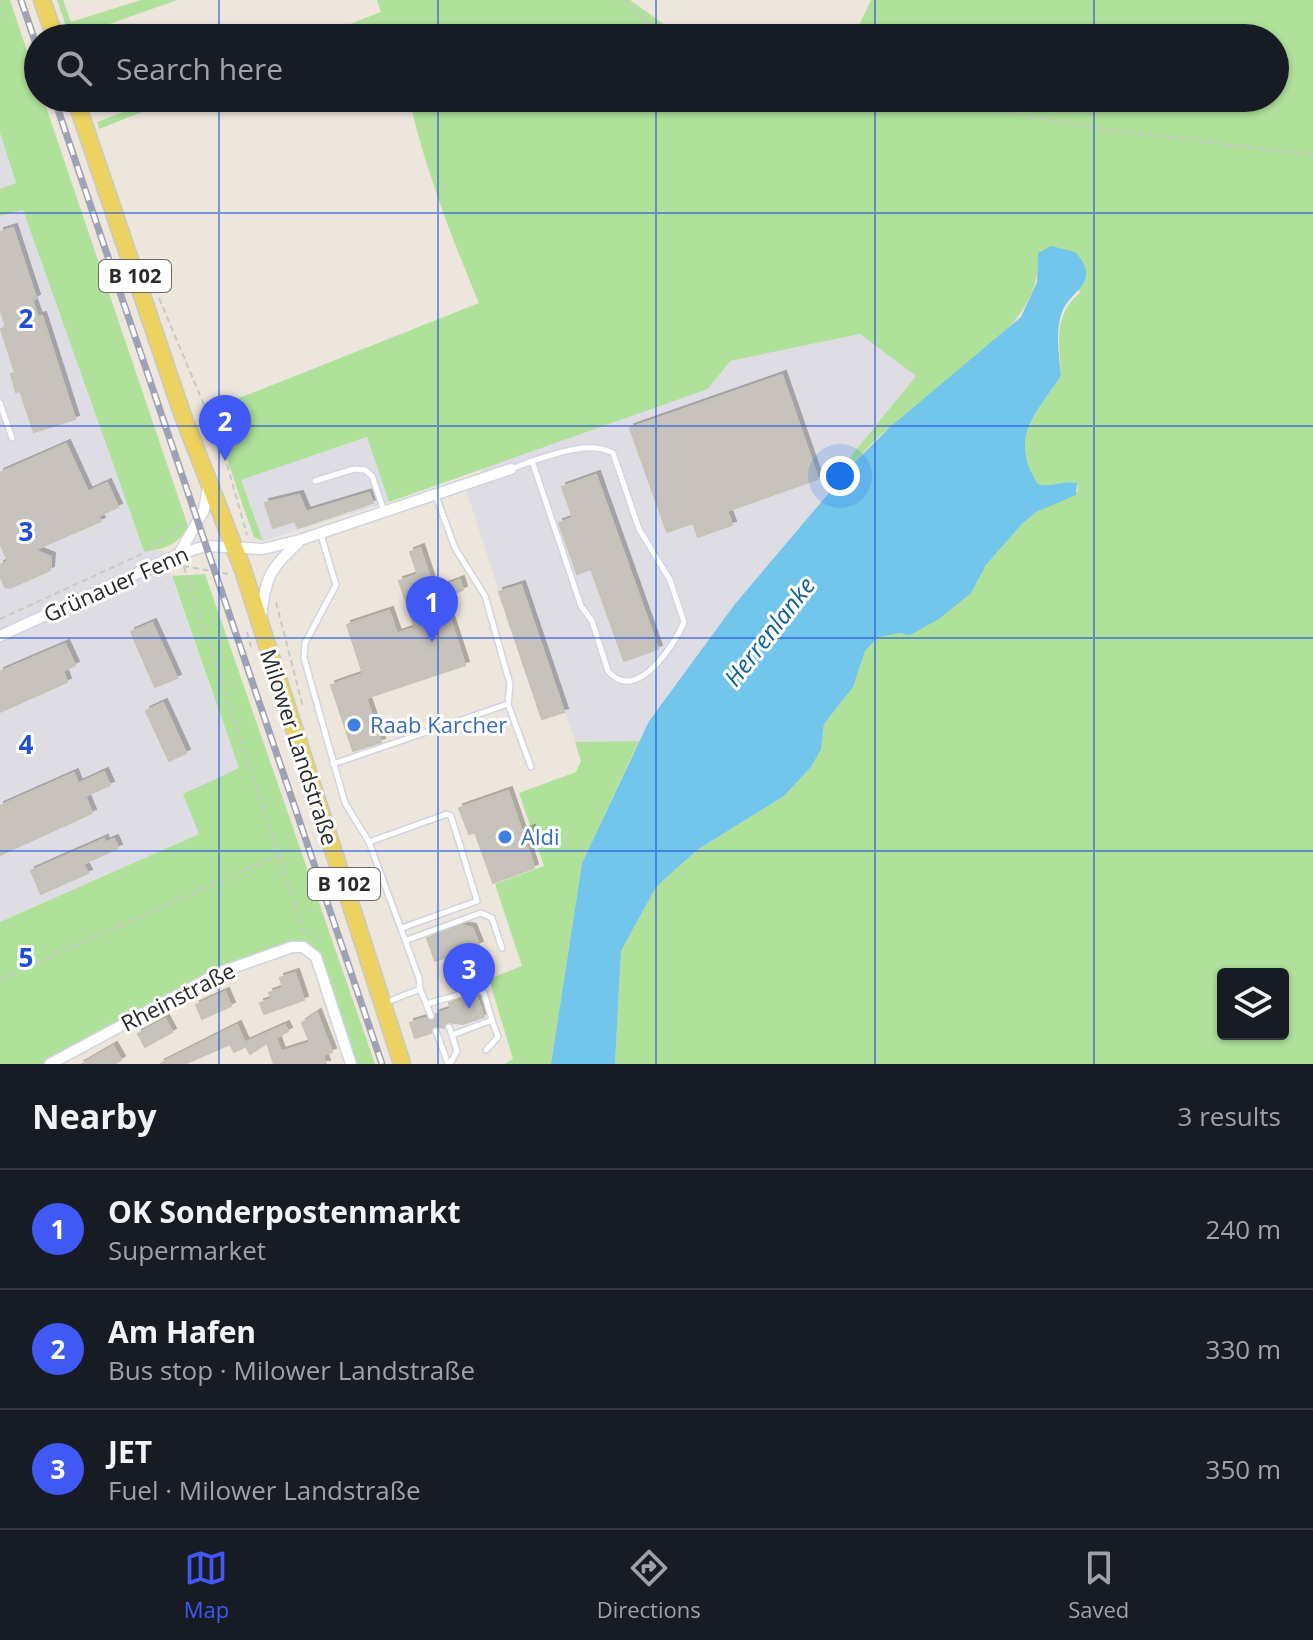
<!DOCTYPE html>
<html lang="en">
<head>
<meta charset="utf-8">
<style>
  :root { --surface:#171b24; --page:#242831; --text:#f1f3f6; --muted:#9ea1a6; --line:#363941; --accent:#4059f4 }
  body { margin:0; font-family:"Open Sans",sans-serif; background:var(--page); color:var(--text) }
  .controls { position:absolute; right:24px; bottom:24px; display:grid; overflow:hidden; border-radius:8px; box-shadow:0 2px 6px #0004 }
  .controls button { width:72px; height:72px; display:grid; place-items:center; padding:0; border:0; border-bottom:2px solid var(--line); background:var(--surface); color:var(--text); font:40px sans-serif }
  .you { position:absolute; left:840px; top:476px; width:28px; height:28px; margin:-20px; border:6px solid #fff; border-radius:50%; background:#1a73e8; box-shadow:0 0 0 12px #1a73e833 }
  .badge { display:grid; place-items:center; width:52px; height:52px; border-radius:50%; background:var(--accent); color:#fff; font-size:26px; font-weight:700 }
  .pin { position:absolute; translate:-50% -66px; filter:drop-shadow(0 2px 4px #0008) }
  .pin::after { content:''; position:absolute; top:42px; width:28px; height:24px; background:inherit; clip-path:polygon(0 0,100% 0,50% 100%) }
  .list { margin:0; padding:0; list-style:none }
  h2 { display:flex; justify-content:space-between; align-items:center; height:104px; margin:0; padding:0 32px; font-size:34px }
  h2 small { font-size:26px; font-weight:400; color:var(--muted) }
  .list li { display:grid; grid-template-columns:52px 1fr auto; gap:24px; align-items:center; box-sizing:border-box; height:120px; padding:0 32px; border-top:2px solid var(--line) }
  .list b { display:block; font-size:30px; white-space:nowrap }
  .list p { margin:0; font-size:26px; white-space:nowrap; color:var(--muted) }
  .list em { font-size:26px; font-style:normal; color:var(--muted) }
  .icon { flex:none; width:44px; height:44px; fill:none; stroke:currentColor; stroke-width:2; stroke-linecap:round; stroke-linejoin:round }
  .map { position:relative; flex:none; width:1313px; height:1064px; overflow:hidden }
  .search { position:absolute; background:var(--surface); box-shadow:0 2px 6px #0004; left:24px; right:24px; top:24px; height:88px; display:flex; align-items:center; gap:20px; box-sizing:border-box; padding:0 28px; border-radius:44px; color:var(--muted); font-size:30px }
  .sheet { height:464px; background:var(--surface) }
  nav { display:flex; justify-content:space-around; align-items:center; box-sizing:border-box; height:112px; border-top:2px solid var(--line); background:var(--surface); font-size:22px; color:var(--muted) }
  nav a { display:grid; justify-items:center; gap:4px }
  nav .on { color:var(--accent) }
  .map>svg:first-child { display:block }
  .industrial { fill:#dfdde4 }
  .green { fill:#afe19a; fill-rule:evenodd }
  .water { fill:#72c5eb }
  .building { fill:#c7c3bc; stroke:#c7c2b6; stroke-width:2; filter:url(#shadow) }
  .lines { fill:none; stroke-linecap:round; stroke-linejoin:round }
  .service-casing { stroke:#d1d4e2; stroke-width:8 }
  .minor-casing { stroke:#d1d4e2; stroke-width:13 }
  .primary-casing { stroke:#c8c8c8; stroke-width:19 }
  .path { stroke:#c8c8c8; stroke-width:2; stroke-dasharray:6 4; stroke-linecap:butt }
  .service { stroke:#fff; stroke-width:5 }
  .minor { stroke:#fff; stroke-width:10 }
  .primary { stroke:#ecd260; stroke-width:16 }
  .rail-casing { stroke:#9fa1b4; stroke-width:7 }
  .rail { stroke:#fff; stroke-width:4; stroke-dasharray:12; stroke-linecap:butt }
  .grid { fill:none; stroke:#1d4ed8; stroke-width:2; stroke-opacity:0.55 }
  .shop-dot { fill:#3f7fe0; stroke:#fff; stroke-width:3 }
  .labels { text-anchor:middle; stroke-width:6; stroke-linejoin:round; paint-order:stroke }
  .shield { fill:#fff; stroke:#6a6a6a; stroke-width:2 }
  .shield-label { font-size:20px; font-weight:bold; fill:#2a2a2a }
  .street-label { font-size:22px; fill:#2a2a2a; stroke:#fff }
  .shop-label { font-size:22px; fill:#366cbe; stroke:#fff; text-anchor:start }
  .water-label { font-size:24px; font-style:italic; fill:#116297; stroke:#fff }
  .grid-label { font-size:26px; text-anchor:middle; font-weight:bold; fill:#1d4ed8; stroke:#fff; stroke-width:6; stroke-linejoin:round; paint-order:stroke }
</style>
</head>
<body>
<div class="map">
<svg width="1313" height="1064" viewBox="0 0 1313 1064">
  <defs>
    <filter id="shadow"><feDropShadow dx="4" dy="-4" stdDeviation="0" flood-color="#0004"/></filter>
  </defs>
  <rect width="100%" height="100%" fill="#ece6dc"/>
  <path class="industrial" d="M0,133L16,184L0,189Z
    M23,209L144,550H162L239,768L199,834L0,922V216Z
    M860,334L917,376L847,461L851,469L735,604L649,720L639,741L575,742L522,584L499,591L467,493L486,466L708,389L730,361Z
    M367,437L389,502L263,541L240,480Z"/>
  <path class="green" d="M0,0H10L38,84V98H43L188,526C179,545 163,550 144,551L23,210L0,216V189L16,183L0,133Z
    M57,0H63L71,22L141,0H177L70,38Z
    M377,0H630L683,38H392L387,26L314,38L381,12Z
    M871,0H1313V1064H615L621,951L656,887L697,850L784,796L811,767L821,748L824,724L853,687L865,651L878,637L939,619L971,592L986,565L1021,525L1036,512L1078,491L1077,483C1063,480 1052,488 1038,484C1008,436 1036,415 1061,376C1059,343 1053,314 1081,292L1037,262C1044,340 891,405 851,469L847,461L916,376L860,334L730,361L708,389L389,502L367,437L241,480L263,541L254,537C238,494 226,452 209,410L479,303C451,236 425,169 409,98H1275V38H853ZM1223,974H1283V1034H1223Z
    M160,98H177L99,129L97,122Z
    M205,574L375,1064H356L321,958L303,942L291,943L43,1064H0V922L199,834L183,794L239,768L172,576Z
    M639,741L582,863L551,1064H504L513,1059L489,979L522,966L495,884L544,866L519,793L576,772L581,761L575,742Z"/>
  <path class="water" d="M1051,246L1075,252C1103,283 1071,289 1062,312C1055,331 1059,356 1061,376C1036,414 1008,437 1038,484C1052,488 1062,480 1077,483L1076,495L1036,512L1021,525L986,565L971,593L939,619L910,635L899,633L878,637L865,651L853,687L824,724L821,749L811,767L784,796L697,850L656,887L621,951L615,1064H551L582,863L649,721L735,604L856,461L890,427L1021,317L1037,282L1038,253Z"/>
  <path class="building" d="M13,228L36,298L32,300L38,317L42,316L75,419L34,432L20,391L16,392L11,374L15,373L1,329L6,327L0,308V232Z
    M782,375L818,479L727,511L732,525L698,537L693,523L667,532L630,428Z
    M66,444L88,492L107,483L118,507L98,516L101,521L34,550L51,557L50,570L10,588L5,587L0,575V565L8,561L0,543V473Z
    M596,475L658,649L624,661L591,569L577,574L559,523L573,518L562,487Z
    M369,493L373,503L298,528L295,521L273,528L265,503L299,495L306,512Z
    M420,548L434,590L460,580L463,590L443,598L465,665L366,698L381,742L353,751L331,685L363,674L347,625L389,611L397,634L415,628L399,581L418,575L410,552Z
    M521,585L564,712L542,719L499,592Z
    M152,623L177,678L155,687L131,632Z
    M65,644L75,665L63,671L67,682L0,712V672Z
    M163,703L186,753L169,761L146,711Z
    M104,772L110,785L85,796L92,813L0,855V806L74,773L78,784Z
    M508,791L522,832L531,829L535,840L526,843L534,868L493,883L475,832L469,834L459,808Z
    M104,839L105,843L114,839L118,848L83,864L88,873L41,894L31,871Z
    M462,926L472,928L479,945L435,961L427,938Z
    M295,973L304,1000L264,1014L260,1003L272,999L269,993L283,988L280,978Z
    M225,992L231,1006L202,1019L196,1005Z
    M476,995L484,1017L463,1024L448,1022L444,1028L435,1026L431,1033L415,1038L410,1023L426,1018L434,1021L436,1014L451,1009L449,1003Z
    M317,1013L332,1052L323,1055L326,1064H274L267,1043L250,1054L246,1046L234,1052L230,1044L184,1064H160L237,1025L245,1043L285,1025L288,1031L276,1038L281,1052L310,1043L302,1023Z
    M165,1019L172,1032L145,1047L138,1034Z
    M113,1046L121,1060L114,1064H82Z"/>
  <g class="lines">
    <defs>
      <path id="service" d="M0,403L12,438
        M511,469L532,461L581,606L592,621L608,671C636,705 675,644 684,622L670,580L639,529L613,453C589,440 556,454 532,461
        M315,481L354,469L365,470L372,476L384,511
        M436,496L455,548L485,596L510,684L508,704L531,767
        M321,535L336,585L305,643L304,658L345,803L369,842L419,978L420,989L387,1002
        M333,764L508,704
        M369,842L447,814L451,816L477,901L402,928
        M407,940L481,913L492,918L502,948
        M420,989L431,1016
        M427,1004L478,989L484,993L492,1020L452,1035L457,1051L450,1064
        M449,1027L452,1035
        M436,1031L448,1064
        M486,1050L498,1037L492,1020"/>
      <path id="minor" d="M179,554L204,510L208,487
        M261,618C265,579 269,569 298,543
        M0,636L179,554L206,546L263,549L300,540L511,469
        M50,1064L221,972L292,947H303L316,957L351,1064"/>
      <path id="primary" d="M42,0L55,38
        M75,98L183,416L243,570L402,1064"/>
    </defs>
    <use href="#service" class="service-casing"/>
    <use href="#minor" class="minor-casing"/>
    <use href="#primary" class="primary-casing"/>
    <path class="path" d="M624,0L645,20L676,38
      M921,98L1111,130L1313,155
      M159,298L223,450L247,535
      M183,566L228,574
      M184,567L305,935
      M276,602L303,707
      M0,619L144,553L183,523
      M247,632L251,647
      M0,979L277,856"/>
    <use href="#service" class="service"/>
    <use href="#minor" class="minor"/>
    <use href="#primary" class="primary"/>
    <defs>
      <path id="rail" d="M21,0L38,50
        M54,98L382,1064"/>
    </defs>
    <use href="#rail" class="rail-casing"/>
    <use href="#rail" class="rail"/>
  </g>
  <path class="grid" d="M219,0V38M438,0V38M656,0V38M875,0V38M1094,0V38M219,98V1064M438,98V1064M656,98V1064M875,98V1064M1094,98V1064M0,213H1313M0,426H1313M0,638H1313M0,851H1313"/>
  <g class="shop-dot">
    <circle cx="354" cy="725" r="8"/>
    <circle cx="505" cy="837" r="8"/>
  </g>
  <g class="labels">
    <g class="shield">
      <rect x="99" y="260" width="72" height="32" rx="6"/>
      <rect x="308" y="868" width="72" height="32" rx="6"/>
    </g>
    <g class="shield-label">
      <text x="135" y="283">B 102</text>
      <text x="344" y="891">B 102</text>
    </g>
    <g class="street-label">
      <text transform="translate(116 584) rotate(-24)" y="8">Grünauer Fenn</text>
      <text transform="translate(299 747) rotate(72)" y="8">Milower Landstraße</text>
      <text transform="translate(178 997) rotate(-27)" y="8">Rheinstraße</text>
    </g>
    <g class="shop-label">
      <text x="370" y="733">Raab Karcher</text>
      <text x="521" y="845">Aldi</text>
    </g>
    <g class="water-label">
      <text transform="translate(770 632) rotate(-52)" y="8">Herrenlanke</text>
    </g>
  </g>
  <g class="grid-label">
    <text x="26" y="328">2</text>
    <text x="26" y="541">3</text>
    <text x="26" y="754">4</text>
    <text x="26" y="967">5</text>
  </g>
</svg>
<div class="controls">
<button><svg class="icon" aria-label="layers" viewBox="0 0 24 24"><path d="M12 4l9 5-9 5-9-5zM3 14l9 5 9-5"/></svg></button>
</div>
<div class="you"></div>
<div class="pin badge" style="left:432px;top:642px">1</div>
<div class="pin badge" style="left:225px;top:461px">2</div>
<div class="pin badge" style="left:469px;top:1009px">3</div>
<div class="search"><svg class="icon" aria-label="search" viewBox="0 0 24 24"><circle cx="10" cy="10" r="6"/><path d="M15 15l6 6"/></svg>Search here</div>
</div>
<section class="sheet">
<h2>Nearby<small>3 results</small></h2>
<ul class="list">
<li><span class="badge">1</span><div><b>OK Sonderpostenmarkt</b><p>Supermarket</p></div><em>240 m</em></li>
<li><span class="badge">2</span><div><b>Am Hafen</b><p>Bus stop · Milower Landstraße</p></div><em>330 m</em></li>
<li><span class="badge">3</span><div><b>JET</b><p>Fuel · Milower Landstraße</p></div><em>350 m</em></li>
</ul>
</section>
<nav>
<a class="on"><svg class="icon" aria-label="map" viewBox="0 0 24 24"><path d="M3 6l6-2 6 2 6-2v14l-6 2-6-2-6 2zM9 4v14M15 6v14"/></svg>Map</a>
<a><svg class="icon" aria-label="directions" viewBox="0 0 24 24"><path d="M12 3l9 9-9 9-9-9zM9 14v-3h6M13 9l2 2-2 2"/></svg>Directions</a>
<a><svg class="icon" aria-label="saved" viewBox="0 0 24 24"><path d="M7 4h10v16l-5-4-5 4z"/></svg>Saved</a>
</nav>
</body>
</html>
